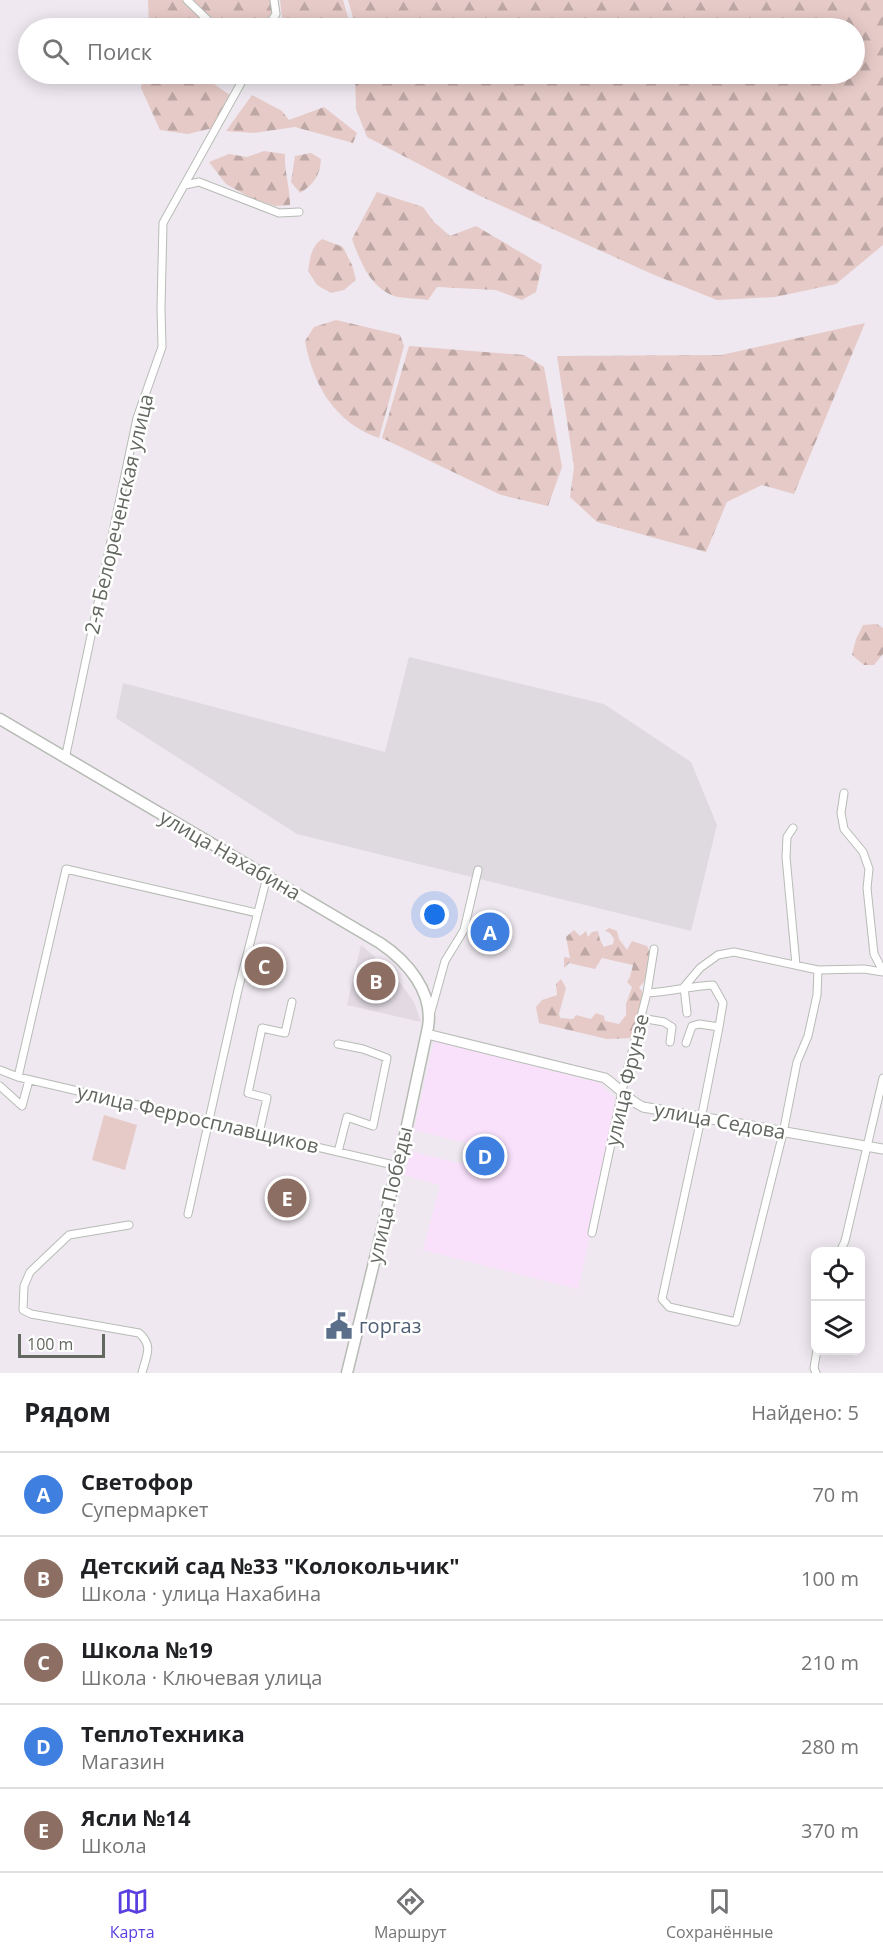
<!DOCTYPE html>
<html lang="ru">
<head>
<meta charset="utf-8">
<style>
  :root { --surface:#fff; --page:#f6f6f6; --text:#202124; --muted:#757577; --line:#e0e0e0; --accent:#5a3ee0 }
  body { margin:0; font-family:"Open Sans",sans-serif; background:var(--page); color:var(--text) }
  .controls { position:absolute; right:18px; bottom:18px; display:grid; overflow:hidden; border-radius:12px; box-shadow:0 3px 15px #0003 }
  .controls button { width:54px; height:54px; display:grid; place-items:center; padding:0; border:0; border-bottom:2px solid var(--line); background:var(--surface); color:var(--text); font:30px sans-serif }
  .scale { position:absolute; left:18px; bottom:15px; width:87px; box-sizing:border-box; padding-left:6px; border:3px solid #62675f; border-top:0; font-size:16px; line-height:21px; white-space:nowrap; color:#62675f; -webkit-text-stroke:4px #fff; paint-order:stroke }
  .you { position:absolute; left:435px; top:915px; width:21px; height:21px; margin:-15px; border:4px solid #fff; border-radius:50%; background:#1a73e8; box-shadow:0 0 0 9px #1a73e833 }
  .badge { display:grid; place-items:center; width:39px; height:39px; border-radius:50%; background:var(--accent); color:#fff; font-size:20px; font-weight:700 }
  .pin { position:absolute; translate:-50% -50%; border:3px solid #fff; box-shadow:0 2px 6px #0006 }
  .list { margin:0; padding:0; list-style:none }
  h2 { display:flex; justify-content:space-between; align-items:center; height:78px; margin:0; padding:0 24px; font-size:26px }
  h2 small { font-size:20px; font-weight:400; color:var(--muted) }
  .list li { display:grid; grid-template-columns:39px 1fr auto; gap:18px; align-items:center; box-sizing:border-box; height:84px; padding:0 24px; border-top:2px solid var(--line) }
  .list b { display:block; font-size:22px; white-space:nowrap }
  .list p { margin:0; font-size:20px; white-space:nowrap; color:var(--muted) }
  .list em { font-size:20px; font-style:normal; color:var(--muted) }
  .icon { flex:none; width:33px; height:33px; fill:none; stroke:currentColor; stroke-width:2; stroke-linecap:round; stroke-linejoin:round }
  .map { position:relative; flex:none; width:883px; height:1373px; overflow:hidden }
  .search { position:absolute; background:var(--surface); box-shadow:0 3px 15px #0003; left:18px; right:18px; top:18px; height:66px; display:flex; align-items:center; gap:15px; box-sizing:border-box; padding:0 21px; border-radius:33px; color:var(--muted); font-size:22px }
  .sheet { height:498px; background:var(--surface) }
  nav { display:flex; justify-content:space-around; align-items:center; box-sizing:border-box; height:84px; border-top:2px solid var(--line); background:var(--surface); font-size:16px; color:var(--muted) }
  nav a { display:grid; justify-items:center; gap:3px }
  nav .on { color:var(--accent) }
  .map>svg:first-child { display:block }
  .commercial { fill:#f9e1fc }
  .industrial { fill:#dedae0 }
  .education { fill:#e2d9e3 }
  .forest { fill:url(#forest-firs) }
  .pitch { fill:#e6cac7 }
  .lines { fill:none; stroke-linecap:round; stroke-linejoin:round }
  .minor-casing { stroke:#b7bcb5; stroke-width:9 }
  .tertiary-casing { stroke:#b7bcb5; stroke-width:11 }
  .secondary-casing { stroke:#b6bbb4; stroke-width:13 }
  .minor { stroke:#fff; stroke-width:7 }
  .tertiary { stroke:#fff; stroke-width:9 }
  .secondary { stroke:#fff; stroke-width:10 }
  .labels { text-anchor:middle; stroke-width:5; stroke-linejoin:round; paint-order:stroke }
  .street-label { font-size:20px; fill:#62675f; stroke:#fff }
  .service-label { font-size:20px; fill:#4e5e75; stroke:#fff; text-anchor:start }
</style>
</head>
<body>
<div class="map">
<svg width="883" height="1373" viewBox="0 0 883 1373">
  <defs>
    <pattern id="forest-firs" width="22" height="20" patternUnits="userSpaceOnUse" patternTransform="scale(1.5)"><rect width="22" height="20" fill="#e6cac7"/><path d="M5 1l3.5 6h-7zM16 11l3.5 6h-7z" fill="#bea8a5"/></pattern>
  </defs>
  <rect width="100%" height="100%" fill="#efe8f0"/>
  <path class="commercial" d="M434,1041L600,1083L620,1104L578,1289L423,1250L440,1185L404,1175L410,1151L462,1164L466,1143L414,1130Z"/>
  <path class="industrial" d="M409,657L604,704L691,762L717,825L691,931L297,834L116,718L123,683L385,752Z"/>
  <path class="education" d="M361,945L393,973L414,1002L421,1022L347,1005Z"/>
  <path class="forest" d="M148,0H185L202,20L206,28H149Z
    M193,0H270L274,14L266,28H226L205,13Z
    M280,0H343L351,28H289L283,25Z
    M348,0H883V245L836,284L775,297L717,300L652,274L480,196L367,137L356,109L355,77L358,74H854V28H356Z
    M143,74H199L230,95L213,128L188,134L160,130L141,88Z
    M252,95L282,111L289,120L324,107L357,133L353,143L295,127L254,133L226,131Z
    M264,151L285,154C284,172 290,187 290,205L275,206L253,199L226,184L209,162L229,154L247,157Z
    M311,153L321,159C320,176 314,184 300,193L291,182L295,156Z
    M377,192L423,207L434,222L450,236L476,226L542,265L536,292L522,300L496,290L437,287L428,300C418,298 404,299 394,296C370,287 360,261 352,239Z
    M322,239L343,247L352,265L356,280L344,290L331,293L317,285L308,271C310,259 311,246 322,239Z
    M336,320L400,335L404,346L379,438C335,423 313,385 305,341L314,327Z
    M865,323L794,494L762,485L727,502L706,552L597,522L570,497L574,467L557,356L721,355Z
    M409,346L524,355L544,367L562,467L548,506L501,495L382,438Z
    M877,624L883,628V654L874,665H864L852,655L856,639L863,625Z
    M609,928L617,931L619,939L627,950L632,941L647,946C654,959 650,978 639,987L643,993L632,1038L607,1039L539,1023L536,1007L542,1000L557,995L556,984L561,979L566,988L559,1014L560,1018L573,1019L576,1015L591,1019L596,1013L604,1016L605,1021L619,1024L626,1015V1004L632,987L627,982L630,977L633,965L602,958L595,969L569,963L564,968V957L570,958L566,937L574,930L580,936L586,931L588,937L592,932L598,931L600,940L604,947L613,944L614,939L610,933L605,931Z"/>
  <path class="pitch" d="M104,1115L137,1125L125,1170L92,1160Z"/>
  <g class="lines">
    <defs>
      <path id="minor" d="M187,0L216,28
        M267,28L276,14L274,0
        M185,185L199,182L279,213L299,212
        M65,759L137,418L162,347L161,308L163,223L246,74
        M844,793L841,813L844,829L863,852L869,869L867,888L874,954L883,971
        M793,828L787,837L786,857L796,965
        M684,987L700,968L718,955L734,952L818,970L864,969L883,972
        M684,987L687,1013
        M647,993C670,992 690,986 713,985L723,1003L719,1027L702,1114L662,1299L669,1307L736,1322L783,1133L797,1062L808,1036L817,995L818,970
        M430,1015L445,961L464,930L478,870
        M641,1018L664,1022L672,1027L670,1042
        M686,1043L692,1026L699,1024L719,1027
        M338,1044L363,1049L387,1058L373,1126L347,1117L338,1152
        M0,1070L18,1077L398,1166
        M18,1077L66,869L257,913
        M0,1086L22,1106L29,1080
        M259,1133L267,1098L248,1093L262,1028L285,1033L292,1002
        M188,1214L238,990L267,877
        M129,1225L69,1235L30,1272L24,1286L23,1310L31,1314L139,1333C154,1346 146,1356 142,1373
        M592,1233L623,1087L647,993L654,949
        M840,1252L845,1241L883,1078
        M816,1373L814,1368L817,1350"/>
      <path id="tertiary" d="M427,1034L605,1078C619,1088 628,1100 643,1107L883,1149"/>
      <path id="secondary" d="M0,719L380,943C407,961 434,992 428,1027L403,1144L347,1373"/>
    </defs>
    <use href="#minor" class="minor-casing"/>
    <use href="#tertiary" class="tertiary-casing"/>
    <use href="#secondary" class="secondary-casing"/>
    <use href="#minor" class="minor"/>
    <use href="#tertiary" class="tertiary"/>
    <use href="#secondary" class="secondary"/>
  </g>
  <defs>
    <symbol id="civic-bare" viewBox="-9 -9 18 18"><path d="M-.6-6.5H3V-4.5H.6V-3L4-1V1h2V6H-6V1h2V-1L-.6-3ZM-1.2 2.5V6h2.4V2.5Z" fill="#5c6f8a" stroke="#fff" stroke-width="2.5" paint-order="stroke"/></symbol>
  </defs>
  <g fill-rule="evenodd">
    <use href="#civic-bare" x="320" y="1307" width="38" height="38"/>
  </g>
  <g class="labels">
    <g class="street-label">
      <text transform="translate(119 514) rotate(-77)" y="7">2-я Белореченская улица</text>
      <text transform="translate(230 855) rotate(30)" y="7">улица Нахабина</text>
      <text transform="translate(627 1080) rotate(-77)" y="7">улица Фрунзе</text>
      <text transform="translate(198 1119) rotate(13)" y="7">улица Ферросплавщиков</text>
      <text transform="translate(720 1121) rotate(10)" y="7">улица Седова</text>
      <text transform="translate(390 1195) rotate(-77)" y="7">улица Победы</text>
    </g>
    <g class="service-label">
      <text x="359" y="1333">горгаз</text>
    </g>
  </g>
</svg>
<div class="controls">
<button><svg class="icon" aria-label="locate" viewBox="0 0 24 24"><circle cx="12" cy="12" r="6"/><path d="M12 2v4M12 18v4M2 12h4M18 12h4"/></svg></button>
<button><svg class="icon" aria-label="layers" viewBox="0 0 24 24"><path d="M12 4l9 5-9 5-9-5zM3 14l9 5 9-5"/></svg></button>
</div>
<div class="scale">100 m</div>
<div class="you"></div>
<div class="pin badge" style="left:490px;top:932px;background:#3f7fe0">A</div>
<div class="pin badge" style="left:376px;top:981px;background:#8d6e63">B</div>
<div class="pin badge" style="left:264px;top:966px;background:#8d6e63">C</div>
<div class="pin badge" style="left:485px;top:1156px;background:#3f7fe0">D</div>
<div class="pin badge" style="left:287px;top:1198px;background:#8d6e63">E</div>
<div class="search"><svg class="icon" aria-label="search" viewBox="0 0 24 24"><circle cx="10" cy="10" r="6"/><path d="M15 15l6 6"/></svg>Поиск</div>
</div>
<section class="sheet">
<h2>Рядом<small>Найдено: 5</small></h2>
<ul class="list">
<li><span class="badge" style="background:#3f7fe0">A</span><div><b>Светофор</b><p>Супермаркет</p></div><em>70 m</em></li>
<li><span class="badge" style="background:#8d6e63">B</span><div><b>Детский сад №33 &quot;Колокольчик&quot;</b><p>Школа · улица Нахабина</p></div><em>100 m</em></li>
<li><span class="badge" style="background:#8d6e63">C</span><div><b>Школа №19</b><p>Школа · Ключевая улица</p></div><em>210 m</em></li>
<li><span class="badge" style="background:#3f7fe0">D</span><div><b>ТеплоТехника</b><p>Магазин</p></div><em>280 m</em></li>
<li><span class="badge" style="background:#8d6e63">E</span><div><b>Ясли №14</b><p>Школа</p></div><em>370 m</em></li>
</ul>
</section>
<nav>
<a class="on"><svg class="icon" aria-label="map" viewBox="0 0 24 24"><path d="M3 6l6-2 6 2 6-2v14l-6 2-6-2-6 2zM9 4v14M15 6v14"/></svg>Карта</a>
<a><svg class="icon" aria-label="directions" viewBox="0 0 24 24"><path d="M12 3l9 9-9 9-9-9zM9 14v-3h6M13 9l2 2-2 2"/></svg>Маршрут</a>
<a><svg class="icon" aria-label="saved" viewBox="0 0 24 24"><path d="M7 4h10v16l-5-4-5 4z"/></svg>Сохранённые</a>
</nav>
</body>
</html>
